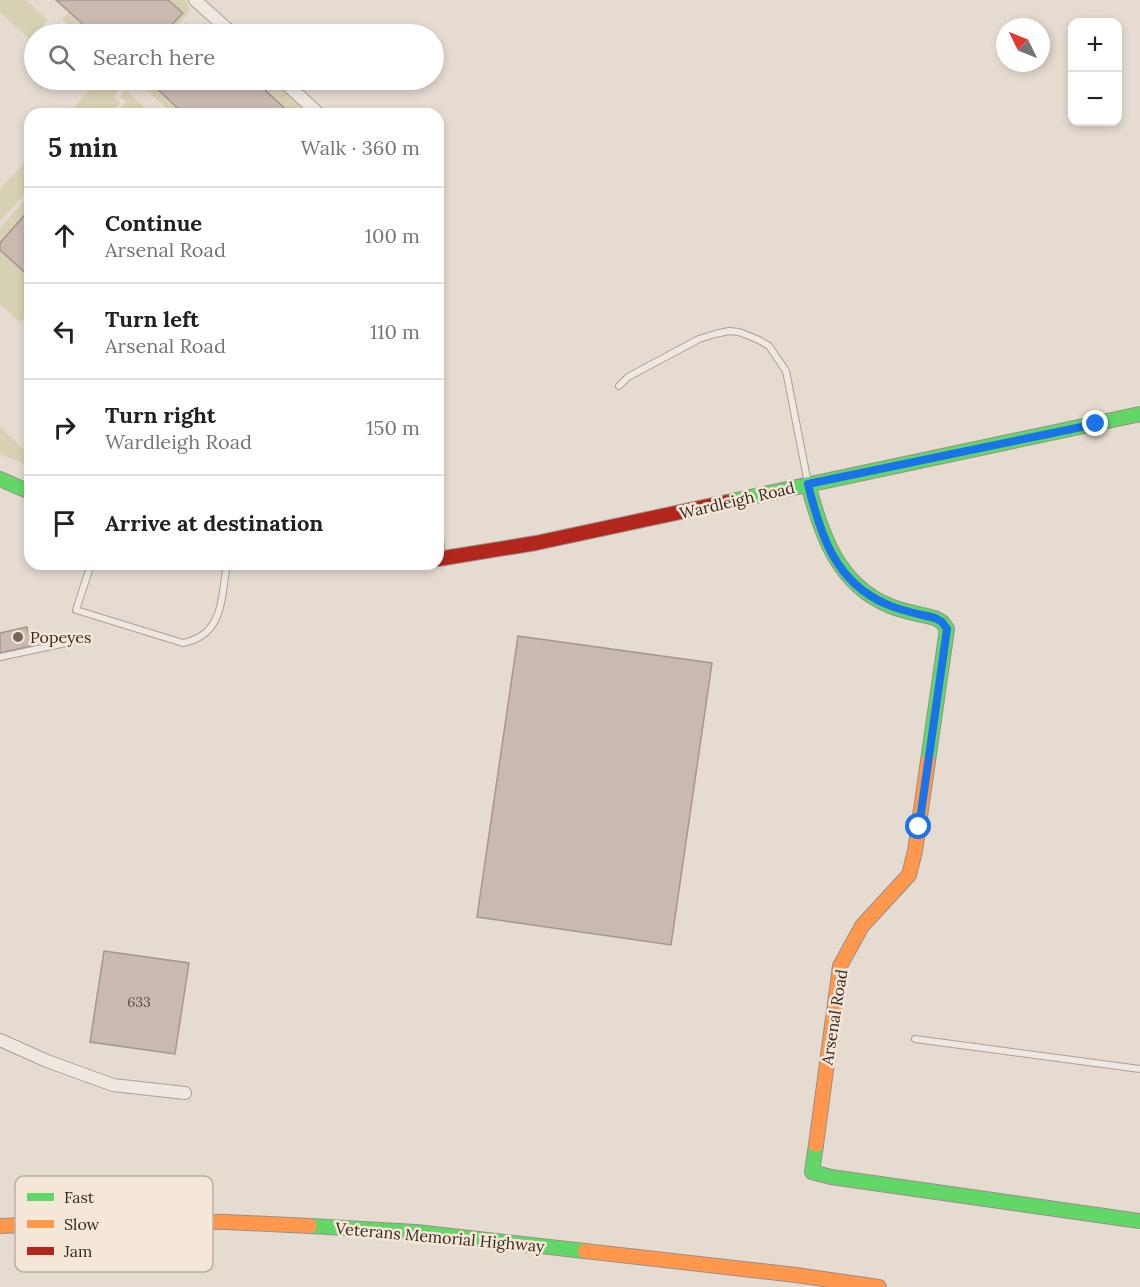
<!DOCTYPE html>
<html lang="en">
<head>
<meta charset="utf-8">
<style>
  :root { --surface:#fff; --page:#f6f6f6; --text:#202124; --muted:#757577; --line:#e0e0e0 }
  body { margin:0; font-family:Lora,serif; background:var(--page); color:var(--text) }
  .controls { position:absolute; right:18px; top:18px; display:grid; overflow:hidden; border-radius:12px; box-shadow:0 3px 9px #0003 }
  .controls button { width:54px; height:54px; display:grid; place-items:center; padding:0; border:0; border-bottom:2px solid var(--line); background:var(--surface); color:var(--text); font:30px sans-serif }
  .compass { position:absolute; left:996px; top:18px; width:54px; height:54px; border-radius:50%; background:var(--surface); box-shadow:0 3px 9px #0003; rotate:313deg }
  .stop { position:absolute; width:18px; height:18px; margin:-14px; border:4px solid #1a73e8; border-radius:50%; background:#fff }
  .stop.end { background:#1a73e8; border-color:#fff; box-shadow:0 2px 6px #0008 }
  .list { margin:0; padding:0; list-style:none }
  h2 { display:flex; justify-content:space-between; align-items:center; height:78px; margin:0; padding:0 24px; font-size:26px }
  h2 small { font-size:20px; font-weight:400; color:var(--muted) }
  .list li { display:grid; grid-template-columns:39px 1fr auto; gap:18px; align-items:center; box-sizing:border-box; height:96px; padding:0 24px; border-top:2px solid var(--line) }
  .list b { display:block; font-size:22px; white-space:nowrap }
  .list p { margin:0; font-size:20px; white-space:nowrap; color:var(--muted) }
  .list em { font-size:20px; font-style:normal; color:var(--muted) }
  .icon { flex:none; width:33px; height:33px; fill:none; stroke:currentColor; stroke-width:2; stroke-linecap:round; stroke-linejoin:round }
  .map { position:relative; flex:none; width:1140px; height:1287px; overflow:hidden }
  .search { position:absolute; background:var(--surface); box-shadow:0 3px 9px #0003; left:24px; top:24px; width:420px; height:66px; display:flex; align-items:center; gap:15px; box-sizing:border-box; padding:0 21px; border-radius:33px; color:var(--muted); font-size:22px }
  .panel { position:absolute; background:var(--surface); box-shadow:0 3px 9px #0003; left:24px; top:108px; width:420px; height:462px; border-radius:18px }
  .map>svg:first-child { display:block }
  .green { fill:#d7d1b3 }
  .building { fill:#c9b9b1; stroke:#a5978f; stroke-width:1.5 }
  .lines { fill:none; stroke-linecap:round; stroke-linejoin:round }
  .lane-casing { stroke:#aaa198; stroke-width:8 }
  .street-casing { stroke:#aaa198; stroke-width:14 }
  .fast-casing { stroke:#9a9088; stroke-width:16 }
  .slow-casing { stroke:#9a9088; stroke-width:16 }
  .jam-casing { stroke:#9a9088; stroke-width:16 }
  .lane { stroke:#eee8e1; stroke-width:6 }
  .street { stroke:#eee8e1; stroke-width:12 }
  .fast { stroke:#63d668; stroke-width:14 }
  .slow { stroke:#ff974d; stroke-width:14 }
  .jam { stroke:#b3261e; stroke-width:14 }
  .route { stroke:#1a73e8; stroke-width:8 }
  .poi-dot { fill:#75675e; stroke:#f5e7d7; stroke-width:2 }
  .labels { text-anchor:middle; stroke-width:5; stroke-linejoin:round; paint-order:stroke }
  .number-label { font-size:14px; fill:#5d4c44 }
  .street-label { font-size:16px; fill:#392820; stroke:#f5e7d7 }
  .poi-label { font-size:16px; fill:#392820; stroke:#f5e7d7; text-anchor:start }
  .key { fill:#f5e7d7; stroke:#bdaea0; stroke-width:1.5 }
  .key-label { font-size:16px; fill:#392820 }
</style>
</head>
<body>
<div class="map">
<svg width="1140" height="1287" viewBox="0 0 1140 1287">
  <rect width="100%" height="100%" fill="#e5dbd0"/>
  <path class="green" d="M0,0H26L48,20L30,40L0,12Z
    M168,0H187L189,12L171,34H163L182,13Z
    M69,12L94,34H79L62,19Z
    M204,23L217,27L226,34H206L200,30L196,34H190L198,26Z
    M99,80H113L121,87L113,96L120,103L110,114H68Z
    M254,80H274L311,114H291Z
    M151,83L184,114H173L145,89Z
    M125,90L152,114H116L126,102L120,97Z
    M27,160L30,163V188L0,221V189Z
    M30,194V209L0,243V228Z
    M0,250L30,277V314L20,322L0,304Z
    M0,427L30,455V466L0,454Z"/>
  <path class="building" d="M56,0H168L183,13L163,34H94Z
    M154,80H254L291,114H184L151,83Z
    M30,209V277L0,250V243Z
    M27,627L28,633L34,631L36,640L30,642L31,646L0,653V633Z
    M518,636L712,663L671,945L477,917Z
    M104,951L189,963L175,1054L90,1042Z"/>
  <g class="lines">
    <defs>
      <path id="lane" d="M619,386L628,377L699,339L715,334L729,331L739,332L759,340L769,346L786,371L808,483
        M438,463L439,458
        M438,523L442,555
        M91,564L76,610L183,643C224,635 221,598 227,564
        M0,657L66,643
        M915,1039L1140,1069"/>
      <path id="street" d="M195,0L233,34
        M282,80L319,114
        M0,1040L47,1061L113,1085L185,1093"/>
      <path id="fast" d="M0,479L30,492
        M808,484C821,534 838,585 890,606C905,612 920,614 935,618L942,622L947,629L928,761
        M727,502L1140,414
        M816,1145L812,1172L831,1177L1140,1221
        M310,1226L416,1232L585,1251"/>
      <path id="slow" d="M816,1145L840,966L862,926L909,875L915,851L928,761
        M0,1226L130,1221L227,1222L310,1226
        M585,1251L796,1275L879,1287"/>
      <path id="jam" d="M438,559L536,543L727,502"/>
    </defs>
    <use href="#lane" class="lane-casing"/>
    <use href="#street" class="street-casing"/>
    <use href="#fast" class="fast-casing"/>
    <use href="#slow" class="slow-casing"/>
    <use href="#jam" class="jam-casing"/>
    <use href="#lane" class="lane"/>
    <use href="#street" class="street"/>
    <use href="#fast" class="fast"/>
    <use href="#slow" class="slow"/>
    <use href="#jam" class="jam"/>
  </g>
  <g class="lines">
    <path class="route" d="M919,827L947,629L942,622L935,618C919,614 901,611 886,604C835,582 820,534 808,484L1096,424"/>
  </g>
  <circle class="poi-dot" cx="18" cy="637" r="6"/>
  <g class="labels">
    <g class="number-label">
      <text x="139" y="1007">633</text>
    </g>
    <g class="street-label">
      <text transform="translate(737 500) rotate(-13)" y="6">Wardleigh Road</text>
      <text transform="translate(834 1017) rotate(-81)" y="6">Arsenal Road</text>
      <text transform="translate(440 1237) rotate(5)" y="6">Veterans Memorial Highway</text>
    </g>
    <g class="poi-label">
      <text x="30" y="643">Popeyes</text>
    </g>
  </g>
  <rect x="15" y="1176" width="198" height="96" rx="9" class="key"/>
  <rect x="27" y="1193" width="27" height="8" fill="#63d668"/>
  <rect x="27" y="1220" width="27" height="8" fill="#ff974d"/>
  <rect x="27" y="1247" width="27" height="8" fill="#b3261e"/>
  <g class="key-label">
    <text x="64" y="1203">Fast</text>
    <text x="64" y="1230">Slow</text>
    <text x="64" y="1257">Jam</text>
  </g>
</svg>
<div class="controls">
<button>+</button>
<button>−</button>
</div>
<svg class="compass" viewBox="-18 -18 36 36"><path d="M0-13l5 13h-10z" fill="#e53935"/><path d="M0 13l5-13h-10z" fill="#757577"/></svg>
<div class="stop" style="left:919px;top:827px"></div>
<div class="stop end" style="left:1096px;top:424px"></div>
<div class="search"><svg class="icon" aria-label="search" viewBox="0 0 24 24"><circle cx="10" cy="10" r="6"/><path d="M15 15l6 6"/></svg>Search here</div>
<section class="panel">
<h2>5 min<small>Walk · 360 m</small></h2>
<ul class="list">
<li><svg class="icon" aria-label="ahead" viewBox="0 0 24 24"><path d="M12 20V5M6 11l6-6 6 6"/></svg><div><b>Continue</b><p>Arsenal Road</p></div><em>100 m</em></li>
<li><svg class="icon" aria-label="left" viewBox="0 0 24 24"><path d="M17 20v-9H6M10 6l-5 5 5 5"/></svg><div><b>Turn left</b><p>Arsenal Road</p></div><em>110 m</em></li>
<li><svg class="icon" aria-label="right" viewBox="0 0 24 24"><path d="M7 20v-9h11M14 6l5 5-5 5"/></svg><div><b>Turn right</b><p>Wardleigh Road</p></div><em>150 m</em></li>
<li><svg class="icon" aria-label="arrive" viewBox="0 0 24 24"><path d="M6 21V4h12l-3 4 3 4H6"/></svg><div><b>Arrive at destination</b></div></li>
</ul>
</section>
</div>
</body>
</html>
